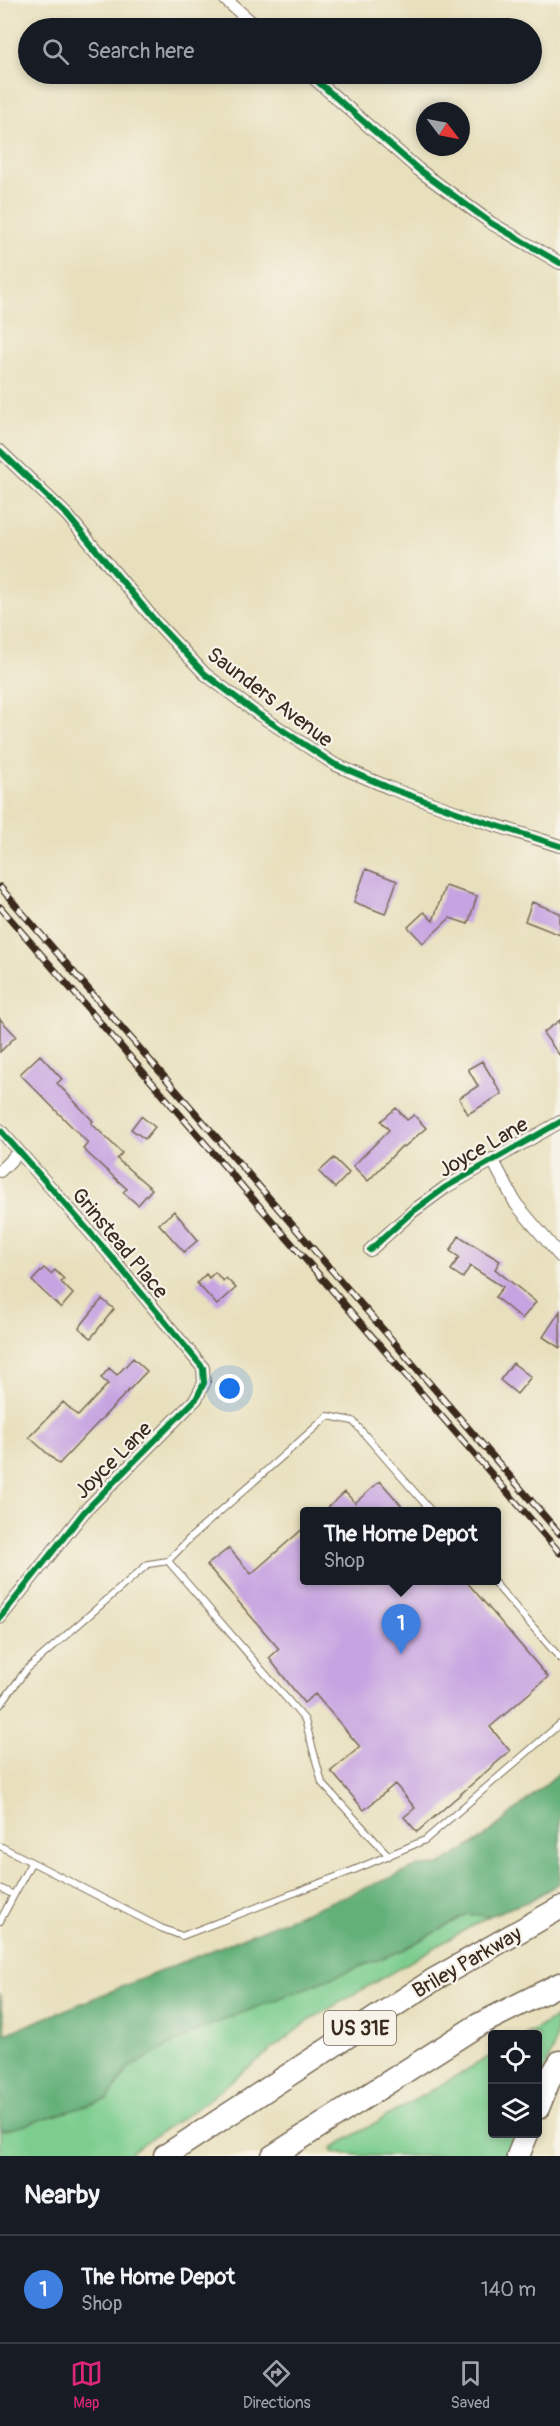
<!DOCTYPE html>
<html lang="en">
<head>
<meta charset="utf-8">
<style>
  :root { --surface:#171b24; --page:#20242c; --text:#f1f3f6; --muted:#9ea1a6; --line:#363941; --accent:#db2777 }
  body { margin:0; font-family:Pangolin,sans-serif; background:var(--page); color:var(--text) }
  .controls { position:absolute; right:18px; bottom:18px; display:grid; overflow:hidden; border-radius:6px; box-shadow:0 3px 9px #0003 }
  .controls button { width:54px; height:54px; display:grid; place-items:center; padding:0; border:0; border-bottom:2px solid var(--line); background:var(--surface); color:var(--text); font:30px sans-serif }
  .compass { position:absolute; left:416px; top:102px; width:54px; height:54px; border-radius:50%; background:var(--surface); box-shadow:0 3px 9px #0003; rotate:122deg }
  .you { position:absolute; left:230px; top:1389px; width:21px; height:21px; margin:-15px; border:4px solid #fff; border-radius:50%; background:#1a73e8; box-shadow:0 0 0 9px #1a73e833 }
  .badge { display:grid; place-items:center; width:39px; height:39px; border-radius:50%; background:var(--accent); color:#fff; font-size:20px; font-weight:700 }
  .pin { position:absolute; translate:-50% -50px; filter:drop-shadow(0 2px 3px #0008) }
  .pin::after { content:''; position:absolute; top:32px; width:21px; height:18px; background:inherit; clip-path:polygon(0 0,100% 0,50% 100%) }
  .popup { position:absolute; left:300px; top:1507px; width:201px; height:78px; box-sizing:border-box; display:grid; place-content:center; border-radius:6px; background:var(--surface); filter:drop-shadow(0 2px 4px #0005); font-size:20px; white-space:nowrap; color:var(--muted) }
  .popup b { font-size:22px; color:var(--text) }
  .popup::after { content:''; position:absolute; left:50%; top:100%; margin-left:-12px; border:12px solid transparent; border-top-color:var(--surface) }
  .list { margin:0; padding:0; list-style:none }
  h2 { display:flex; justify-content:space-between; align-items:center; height:78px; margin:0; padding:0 24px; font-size:26px }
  h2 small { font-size:20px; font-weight:400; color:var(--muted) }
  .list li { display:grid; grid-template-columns:39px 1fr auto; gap:18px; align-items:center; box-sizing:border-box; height:108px; padding:0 24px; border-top:2px solid var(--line) }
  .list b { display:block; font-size:22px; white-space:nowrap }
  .list p { margin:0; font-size:20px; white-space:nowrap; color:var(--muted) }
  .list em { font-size:20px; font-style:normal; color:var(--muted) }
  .icon { flex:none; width:33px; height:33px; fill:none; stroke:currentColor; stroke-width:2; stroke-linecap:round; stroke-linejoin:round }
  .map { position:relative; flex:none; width:560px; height:2156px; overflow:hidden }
  .search { position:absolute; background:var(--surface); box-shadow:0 3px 9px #0003; left:18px; right:18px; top:18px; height:66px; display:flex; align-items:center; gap:15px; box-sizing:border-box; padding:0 21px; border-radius:33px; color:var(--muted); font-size:22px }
  .sheet { height:186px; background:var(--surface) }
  nav { display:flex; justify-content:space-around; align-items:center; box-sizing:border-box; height:84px; border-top:2px solid var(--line); background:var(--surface); font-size:16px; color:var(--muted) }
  nav a { display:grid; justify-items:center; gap:3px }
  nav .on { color:var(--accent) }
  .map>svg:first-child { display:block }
  .green { fill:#7bcd8e; stroke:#5b7c56; stroke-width:1.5 }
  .forest { fill:#64b079; stroke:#506d4c; stroke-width:1.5 }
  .building { fill:#c6a3e1 }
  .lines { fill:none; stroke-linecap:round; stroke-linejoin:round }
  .lane-casing { stroke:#786a56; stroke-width:8 }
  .street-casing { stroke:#786a56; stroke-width:14 }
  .highway-casing { stroke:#786a56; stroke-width:25 }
  .lane { stroke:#fff; stroke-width:6 }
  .street { stroke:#fff; stroke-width:12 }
  .highway { stroke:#fff; stroke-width:22 }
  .rail-casing { stroke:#3b2a1e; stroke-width:7 }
  .rail { stroke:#f7f3e8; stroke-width:4.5; stroke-dasharray:14; stroke-linecap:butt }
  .cycleway-casing { stroke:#f7f3e8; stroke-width:10 }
  .cycleway { stroke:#00873e; stroke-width:6 }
  .labels { text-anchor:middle; stroke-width:4.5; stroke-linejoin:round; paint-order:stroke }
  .shield { fill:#f7f3e8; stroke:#73665b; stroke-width:1.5 }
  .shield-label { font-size:20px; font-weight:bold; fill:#3b2a1e }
  .street-label { font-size:21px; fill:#3b2a1e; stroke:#f7f3e8 }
</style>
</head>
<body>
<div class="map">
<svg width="560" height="2156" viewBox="0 0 560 2156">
  <rect width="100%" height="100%" fill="#f7f3e8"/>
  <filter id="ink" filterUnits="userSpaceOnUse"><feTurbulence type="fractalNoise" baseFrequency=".0167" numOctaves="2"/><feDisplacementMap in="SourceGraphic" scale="12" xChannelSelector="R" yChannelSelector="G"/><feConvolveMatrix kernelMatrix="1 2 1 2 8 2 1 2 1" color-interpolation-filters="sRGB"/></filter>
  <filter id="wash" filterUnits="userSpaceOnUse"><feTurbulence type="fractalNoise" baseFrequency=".008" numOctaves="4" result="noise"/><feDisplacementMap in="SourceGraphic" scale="24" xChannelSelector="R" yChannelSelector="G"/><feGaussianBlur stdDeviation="1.35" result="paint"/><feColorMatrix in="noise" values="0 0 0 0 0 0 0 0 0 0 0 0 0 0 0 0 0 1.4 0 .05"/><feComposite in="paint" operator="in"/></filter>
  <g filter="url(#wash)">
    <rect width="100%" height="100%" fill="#e8e0bd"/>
    <path class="green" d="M467,1914L489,1916L308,2021L201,2105L125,2156H0V2130L11,2129L108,2099L129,2067L198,2030L403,1950Z
      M555,2018C560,2042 547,2063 538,2084V2034H527Z
      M492,2055V2134H517L512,2156H365L332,2152V2148Z"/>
    <path class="forest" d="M560,1772V1883L529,1901L489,1916L467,1914L403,1950L198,2030L129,2067L108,2099L11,2129L0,2130V1993L6,2034L419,1866L440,1865L483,1838Z"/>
    <g id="blocks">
      <path class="building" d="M366,869L397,881L385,914L354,902Z
        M445,886L477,896L468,924L450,918L423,943L408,927L424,912L433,921Z
        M532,902L560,913V935L525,921Z
        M0,1019L16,1036L0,1052Z
        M560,1020V1056L543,1033Z
        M40,1055L62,1079L57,1083L93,1121L91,1123L122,1153L117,1159L152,1189L138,1205L123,1192L127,1189L83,1149L88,1143L20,1074Z
        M482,1061L502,1094L468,1114L459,1098L478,1086L468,1069Z
        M396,1108L407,1120L414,1115L426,1128L404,1147L402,1146L368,1181L353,1166L389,1130L381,1121Z
        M141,1116L155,1127L145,1139L131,1129Z
        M334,1158L349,1173L335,1188L319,1172Z
        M174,1211L198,1240L184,1252L159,1224Z
        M459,1236L500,1261L495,1269L536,1302L522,1319L495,1297L503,1287L470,1266L463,1278L451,1270L459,1257L450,1251Z
        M44,1268L51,1274L55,1270L64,1279L61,1282L73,1294L61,1308L32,1281Z
        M215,1272L223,1281L226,1278L236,1288L217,1305L197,1283L206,1274L209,1278Z
        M102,1299L114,1309L91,1338L79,1328Z
        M560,1311V1348L543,1337Z
        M133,1358L147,1371L59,1464L29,1437L63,1402L78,1416L108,1384L101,1378L109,1368L117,1375Z
        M513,1363L531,1377L517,1394L500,1380Z
        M380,1481L407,1512H323L345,1492L355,1503Z
        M305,1527V1581H466L548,1677L490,1727L510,1751L417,1832L404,1817L415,1808L395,1784L364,1810L331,1771L360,1747L315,1694L304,1703L269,1658L279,1649L207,1565L229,1548L251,1574Z"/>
    </g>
  </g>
  <g filter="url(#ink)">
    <use href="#blocks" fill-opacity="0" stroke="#786a56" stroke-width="1.5"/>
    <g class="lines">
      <defs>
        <path id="lane" d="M168,1561L305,1720L322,1783L389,1856
          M492,1580L560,1658
          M0,1705L26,1670L148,1564L168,1561L190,1538L328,1416L353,1421L432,1512
          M0,1846L161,1928L182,1936L354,1870L425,1840L560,1724
          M0,1888L14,1895
          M0,1921L31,1863"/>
        <path id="street" d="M226,0L258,28
          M309,74L419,170L491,223L560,263
          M0,451L67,515L156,622L205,674L258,714L334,764L392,789L479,820L560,846
          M0,1130L110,1255L203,1368L204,1383L196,1399L84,1512L0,1618
          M492,1159L516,1204L560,1256
          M0,1171L19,1152
          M370,1250L412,1212L446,1187L560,1122"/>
        <path id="highway" d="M538,2108L550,2078L560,2062
          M165,2156L435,1979L560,1908
          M273,2156L478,2025L560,1984
          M518,2156L527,2134"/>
      </defs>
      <use href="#lane" class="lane-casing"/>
      <use href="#street" class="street-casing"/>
      <use href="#highway" class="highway-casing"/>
      <use href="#lane" class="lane"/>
      <use href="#street" class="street"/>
      <use href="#highway" class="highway"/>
      <defs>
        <path id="rail" d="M0,887L560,1534
          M0,907L560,1553"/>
      </defs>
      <use href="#rail" class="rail-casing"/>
      <use href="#rail" class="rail"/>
      <defs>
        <path id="cycleway" d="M309,74L419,170L491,223L560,263
          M0,451L67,515L156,622L205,674L258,714L334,764L392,789L479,820L560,846
          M0,1130L110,1255L203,1368L204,1383L196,1399L84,1512L0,1618
          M370,1250L412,1212L446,1187L560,1122"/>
      </defs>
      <use href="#cycleway" class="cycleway-casing"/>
      <use href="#cycleway" class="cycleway"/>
    </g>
  </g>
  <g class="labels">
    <rect class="shield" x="324" y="2011" width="72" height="34" rx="4.5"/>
    <g class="shield-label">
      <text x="360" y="2035">US 31E</text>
    </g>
    <g class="street-label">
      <text transform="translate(270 697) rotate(37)" y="7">Saunders Avenue</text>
      <text transform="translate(483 1147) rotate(-30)" y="7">Joyce Lane</text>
      <text transform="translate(120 1243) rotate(50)" y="7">Grinstead Place</text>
      <text transform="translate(113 1460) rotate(-45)" y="7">Joyce Lane</text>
      <text transform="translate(467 1962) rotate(-30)" y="7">Briley Parkway</text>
    </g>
  </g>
</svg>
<div class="controls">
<button><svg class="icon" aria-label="locate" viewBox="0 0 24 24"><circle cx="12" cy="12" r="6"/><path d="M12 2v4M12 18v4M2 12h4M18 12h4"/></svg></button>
<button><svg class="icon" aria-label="layers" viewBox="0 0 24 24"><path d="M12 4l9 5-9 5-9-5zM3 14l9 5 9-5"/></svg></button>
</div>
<svg class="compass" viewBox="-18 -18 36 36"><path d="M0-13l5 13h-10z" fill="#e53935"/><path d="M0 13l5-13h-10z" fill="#9ea1a6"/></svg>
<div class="you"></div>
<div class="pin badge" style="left:401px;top:1654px;background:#3f7fe0">1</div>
<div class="popup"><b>The Home Depot</b>Shop</div>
<div class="search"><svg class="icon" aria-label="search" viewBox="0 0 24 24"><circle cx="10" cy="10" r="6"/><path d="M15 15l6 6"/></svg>Search here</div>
</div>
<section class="sheet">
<h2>Nearby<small></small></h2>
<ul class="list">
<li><span class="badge" style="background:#3f7fe0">1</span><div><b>The Home Depot</b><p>Shop</p></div><em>140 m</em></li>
</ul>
</section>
<nav>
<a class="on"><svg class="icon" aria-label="map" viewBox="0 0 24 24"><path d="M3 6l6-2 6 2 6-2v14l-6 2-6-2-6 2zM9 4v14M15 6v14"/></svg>Map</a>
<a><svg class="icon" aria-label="directions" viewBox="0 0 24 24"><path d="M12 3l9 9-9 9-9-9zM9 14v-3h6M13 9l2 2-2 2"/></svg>Directions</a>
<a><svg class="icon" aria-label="saved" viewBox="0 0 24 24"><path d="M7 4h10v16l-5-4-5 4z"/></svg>Saved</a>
</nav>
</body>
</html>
